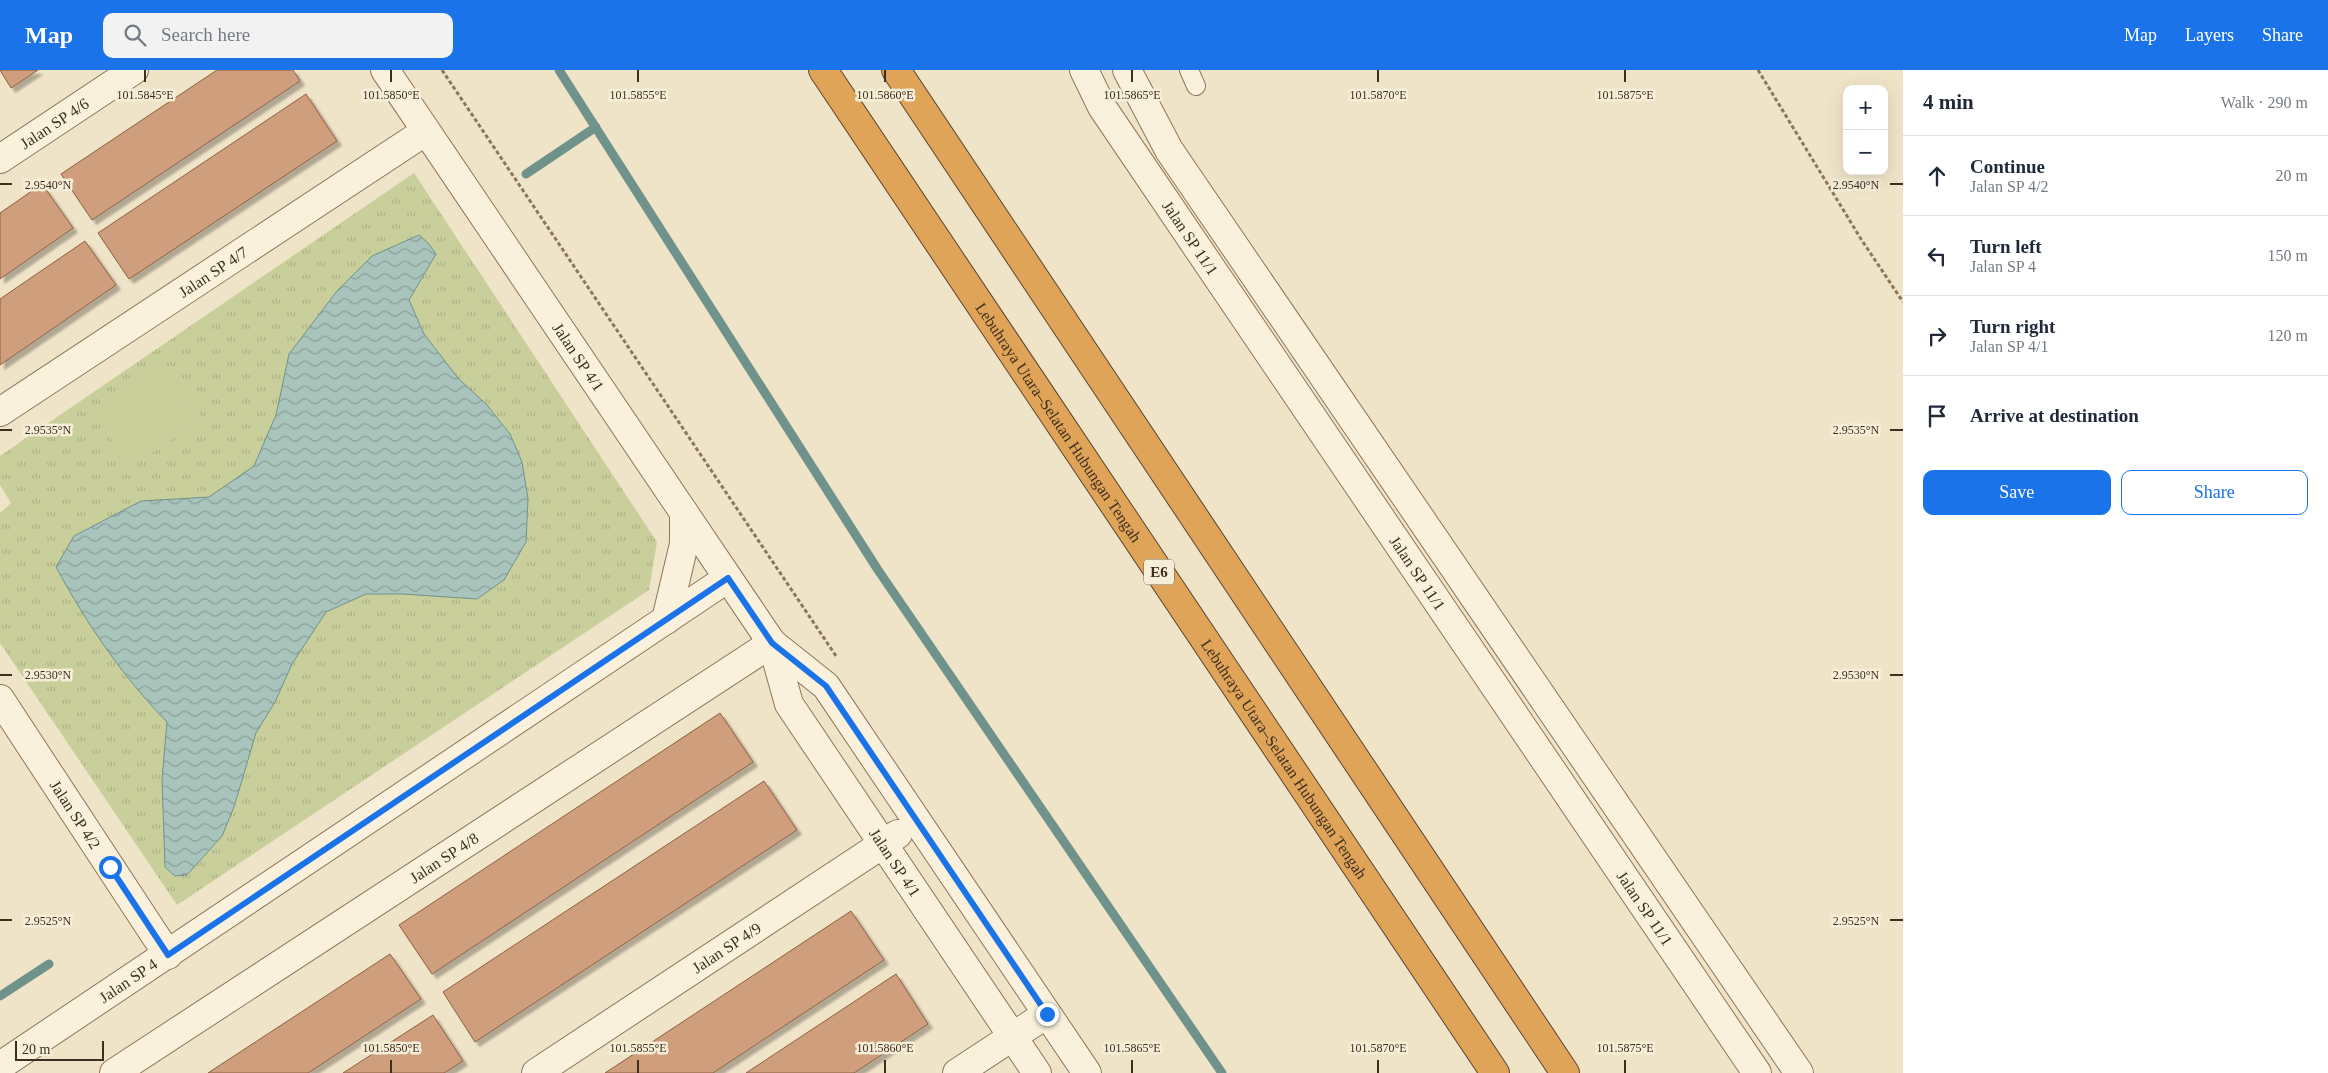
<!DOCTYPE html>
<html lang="en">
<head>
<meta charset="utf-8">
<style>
  :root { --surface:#fff; --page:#f2f2f3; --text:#1f2937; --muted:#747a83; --line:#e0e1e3; --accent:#1a73e8 }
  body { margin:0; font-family:"Times New Roman",serif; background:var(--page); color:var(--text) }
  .controls { position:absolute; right:15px; top:15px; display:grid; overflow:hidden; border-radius:10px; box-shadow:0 5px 20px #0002 }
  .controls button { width:45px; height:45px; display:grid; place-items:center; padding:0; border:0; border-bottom:1px solid var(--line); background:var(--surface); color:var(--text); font:25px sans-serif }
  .scale { position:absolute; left:15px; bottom:12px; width:89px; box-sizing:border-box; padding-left:5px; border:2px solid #3d2e20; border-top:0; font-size:14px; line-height:18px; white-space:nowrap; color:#3d2e20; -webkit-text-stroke:4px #f7eed8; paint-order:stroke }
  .stop { position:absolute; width:15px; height:15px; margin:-11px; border:4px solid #1a73e8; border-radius:50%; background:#fff }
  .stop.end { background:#1a73e8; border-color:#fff; box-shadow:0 1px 5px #0008 }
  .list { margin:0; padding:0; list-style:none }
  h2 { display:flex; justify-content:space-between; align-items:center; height:65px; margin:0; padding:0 20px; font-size:21px }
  h2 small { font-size:16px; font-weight:400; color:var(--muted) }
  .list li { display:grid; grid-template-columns:32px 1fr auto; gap:15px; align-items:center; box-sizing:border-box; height:80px; padding:0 20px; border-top:1px solid var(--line) }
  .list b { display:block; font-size:19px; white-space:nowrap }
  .list p { margin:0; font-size:16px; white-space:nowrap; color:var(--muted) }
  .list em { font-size:16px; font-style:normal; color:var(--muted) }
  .actions { display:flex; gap:10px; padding:15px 20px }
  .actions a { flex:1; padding:11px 0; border:1px solid var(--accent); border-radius:10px; text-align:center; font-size:18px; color:var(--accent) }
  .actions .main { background:var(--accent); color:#fff }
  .icon { flex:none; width:28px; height:28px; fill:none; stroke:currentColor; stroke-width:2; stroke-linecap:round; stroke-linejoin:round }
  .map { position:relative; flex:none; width:1903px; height:1003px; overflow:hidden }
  header { display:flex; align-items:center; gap:30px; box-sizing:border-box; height:70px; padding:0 25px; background:var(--accent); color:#fff }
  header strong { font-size:24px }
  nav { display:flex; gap:28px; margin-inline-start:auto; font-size:18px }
  .search { width:350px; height:45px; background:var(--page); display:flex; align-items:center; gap:12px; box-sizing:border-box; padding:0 18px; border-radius:10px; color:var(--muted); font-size:19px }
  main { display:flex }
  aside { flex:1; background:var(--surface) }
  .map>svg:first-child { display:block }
  .park { fill:url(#park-tufts) }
  .garden { fill:#c9cf9b }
  .water { fill:url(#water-waves); stroke:#6f938a }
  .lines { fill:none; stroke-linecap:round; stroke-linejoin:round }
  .stream { stroke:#6f938a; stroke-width:9 }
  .building { fill:#cf9f7d; stroke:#8d5f41; filter:url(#shadow) }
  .service-casing { stroke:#8d765c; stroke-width:20 }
  .minor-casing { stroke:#8d765c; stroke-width:30 }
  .motorway-casing { stroke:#5b4430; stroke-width:30 }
  .path { stroke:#8d765c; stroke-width:3; stroke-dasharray:4 2.5; stroke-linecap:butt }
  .service { stroke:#faf1dc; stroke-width:18 }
  .minor { stroke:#faf1dc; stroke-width:28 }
  .motorway { stroke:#e0a458; stroke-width:28 }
  .route { stroke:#1a73e8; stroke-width:6 }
  .ticks { fill:none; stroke:#3d2e20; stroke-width:2 }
  .labels { text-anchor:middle; stroke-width:5; stroke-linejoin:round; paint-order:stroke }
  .shield { fill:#f7eed8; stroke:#756857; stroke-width:1 }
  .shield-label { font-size:15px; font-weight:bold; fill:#3d2e20 }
  .street-label { font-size:16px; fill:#3d2e20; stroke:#f7eed8 }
  .ticks-label { font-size:12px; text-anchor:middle; fill:#3d2e20; stroke:#f7eed8; stroke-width:5; stroke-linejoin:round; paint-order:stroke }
</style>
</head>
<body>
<header>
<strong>Map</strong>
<div class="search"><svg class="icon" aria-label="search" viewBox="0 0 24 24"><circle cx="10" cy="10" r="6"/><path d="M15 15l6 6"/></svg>Search here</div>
<nav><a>Map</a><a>Layers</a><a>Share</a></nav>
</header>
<main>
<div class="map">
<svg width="1903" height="1003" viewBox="0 0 1903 1003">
  <defs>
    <pattern id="park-tufts" width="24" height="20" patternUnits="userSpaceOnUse" patternTransform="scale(1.25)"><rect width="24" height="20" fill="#c9cf9b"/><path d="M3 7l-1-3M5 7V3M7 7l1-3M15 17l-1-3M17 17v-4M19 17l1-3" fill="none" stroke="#aeb285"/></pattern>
    <pattern id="water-waves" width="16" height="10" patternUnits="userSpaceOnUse" patternTransform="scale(1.25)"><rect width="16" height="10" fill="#a9c4bc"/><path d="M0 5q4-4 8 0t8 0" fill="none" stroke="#8ba098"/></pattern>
    <filter id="shadow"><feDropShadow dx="4.5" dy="4.5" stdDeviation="1" flood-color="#0004"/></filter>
  </defs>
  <rect width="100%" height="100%" fill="#f0e4c8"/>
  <path class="park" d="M414,103L657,472L649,520L177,835L0,573V443L11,433L0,415V386Z"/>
  <path class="garden" d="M165,293L203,349L130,397L93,342Z"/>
  <path class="water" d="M419,165L428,173L436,184L409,230L424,264L458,308L487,335L510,364L522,392L528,429L526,472L504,510L477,529L403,524H366L326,542L292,594L275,632L256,663L234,737L222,766L187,805L175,806L165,797L162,710L167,652C122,606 87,554 56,497L74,466L141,431L209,427L254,396L276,345L289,284L337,221L372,186Z"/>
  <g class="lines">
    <path class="stream" d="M559,0L878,500L1222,1003
      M526,104L596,57
      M0,926L49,894"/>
  </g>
  <path class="building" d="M0,0H38L11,18Z
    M217,0H293L300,11L92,150L61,104Z
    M306,24L337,71L129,209L98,163Z
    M42,114L73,158L0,209V143Z
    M85,171L116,215L0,295V229Z
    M720,643L753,692L432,904L399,855Z
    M764,711L797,760L475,972L443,922Z
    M851,841L884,890L713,1003H605Z
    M390,884L421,929L308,1003H208Z
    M896,904L928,954L854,1003H746Z
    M433,945L463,991L444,1003H343Z"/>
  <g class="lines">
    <defs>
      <path id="service" d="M1189,0L1196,16"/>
      <g id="minor">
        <path id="s1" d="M385,0L772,573L826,616L1087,1003"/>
        <path id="s2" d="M1084,0L1102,37L1757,1003"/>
        <path d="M1127,0L1169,80L1799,1003"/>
        <path id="s3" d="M0,89L134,0"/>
        <path id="s4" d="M0,342L426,61"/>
        <path d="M666,550L684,474V443"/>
        <path id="s5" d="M772,573L789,634L1037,1003"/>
        <path id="s6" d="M0,629L168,885"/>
        <path id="s7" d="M0,996L728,508"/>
        <path id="s8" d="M114,1003L772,573"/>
        <path id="s9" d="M536,1003L898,764"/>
        <path d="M957,1003L1047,944"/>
      </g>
      <g id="motorway">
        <path id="s10" d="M823,0L1495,1003"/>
        <path d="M896,0L1565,1003"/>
      </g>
    </defs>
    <use href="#service" class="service-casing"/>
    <use href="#minor" class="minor-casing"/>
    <use href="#motorway" class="motorway-casing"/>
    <path class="path" d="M442,0L836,586
      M1758,0L1861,169L1903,232"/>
    <use href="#service" class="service"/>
    <use href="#minor" class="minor"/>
    <use href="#motorway" class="motorway"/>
  </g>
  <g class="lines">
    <path class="route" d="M110,797L168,885L728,508L772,573L826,616L1047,944"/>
  </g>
  <path class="ticks" d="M145,0V12M391,0V12M638,0V12M885,0V12M1132,0V12M1378,0V12M1625,0V12M0,114H12M1890,114H1903M0,360H12M1890,360H1903M0,605H12M1890,605H1903M0,850H12M1890,850H1903M391,990V1003M638,990V1003M885,990V1003M1132,990V1003M1378,990V1003M1625,990V1003"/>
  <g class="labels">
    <rect class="shield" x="1144" y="489.5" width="30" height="25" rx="4"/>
    <g class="shield-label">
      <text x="1159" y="507">E6</text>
    </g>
    <g class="street-label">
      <text dy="6" stroke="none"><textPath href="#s3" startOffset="65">Jalan SP 4/6</textPath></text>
      <text dy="6" stroke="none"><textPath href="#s2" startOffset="199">Jalan SP 11/1</textPath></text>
      <text dy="6" stroke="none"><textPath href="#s4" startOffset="255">Jalan SP 4/7</textPath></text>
      <text dy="6" stroke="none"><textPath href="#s1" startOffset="346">Jalan SP 4/1</textPath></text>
      <text dy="6" stroke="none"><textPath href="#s10" startOffset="424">Lebuhraya Utara–Selatan Hubungan Tengah</textPath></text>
      <text dy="6" stroke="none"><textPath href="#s2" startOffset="604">Jalan SP 11/1</textPath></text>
      <text dy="6" stroke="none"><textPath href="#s10" startOffset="829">Lebuhraya Utara–Selatan Hubungan Tengah</textPath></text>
      <text dy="6" stroke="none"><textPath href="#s6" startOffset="138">Jalan SP 4/2</textPath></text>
      <text dy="6" stroke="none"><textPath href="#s8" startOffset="394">Jalan SP 4/8</textPath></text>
      <text dy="6" stroke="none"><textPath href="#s5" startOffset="254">Jalan SP 4/1</textPath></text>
      <text dy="6" stroke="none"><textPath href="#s2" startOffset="1009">Jalan SP 11/1</textPath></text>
      <text dy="6" stroke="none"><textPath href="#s9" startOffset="228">Jalan SP 4/9</textPath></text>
      <text dy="6" stroke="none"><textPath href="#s7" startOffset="154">Jalan SP 4</textPath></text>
    </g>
  </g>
  <g class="ticks-label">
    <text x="145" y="29">101.5845°E</text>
    <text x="391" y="29">101.5850°E</text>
    <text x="638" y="29">101.5855°E</text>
    <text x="885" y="29">101.5860°E</text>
    <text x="1132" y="29">101.5865°E</text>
    <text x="1378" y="29">101.5870°E</text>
    <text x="1625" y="29">101.5875°E</text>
    <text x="48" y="119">2.9540°N</text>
    <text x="1856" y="119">2.9540°N</text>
    <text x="48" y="364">2.9535°N</text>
    <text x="1856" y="364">2.9535°N</text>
    <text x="48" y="609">2.9530°N</text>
    <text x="1856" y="609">2.9530°N</text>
    <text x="48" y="855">2.9525°N</text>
    <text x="1856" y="855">2.9525°N</text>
    <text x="391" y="982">101.5850°E</text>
    <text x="638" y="982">101.5855°E</text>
    <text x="885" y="982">101.5860°E</text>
    <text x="1132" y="982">101.5865°E</text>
    <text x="1378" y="982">101.5870°E</text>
    <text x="1625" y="982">101.5875°E</text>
  </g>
</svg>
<div class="controls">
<button>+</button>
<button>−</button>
</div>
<div class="scale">20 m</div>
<div class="stop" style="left:110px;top:797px"></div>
<div class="stop end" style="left:1047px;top:944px"></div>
</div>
<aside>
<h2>4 min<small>Walk · 290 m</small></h2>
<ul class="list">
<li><svg class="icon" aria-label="ahead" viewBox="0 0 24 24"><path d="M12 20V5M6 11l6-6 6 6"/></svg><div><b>Continue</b><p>Jalan SP 4/2</p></div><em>20 m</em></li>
<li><svg class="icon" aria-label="left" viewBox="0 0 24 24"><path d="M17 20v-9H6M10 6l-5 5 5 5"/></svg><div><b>Turn left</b><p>Jalan SP 4</p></div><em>150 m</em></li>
<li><svg class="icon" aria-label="right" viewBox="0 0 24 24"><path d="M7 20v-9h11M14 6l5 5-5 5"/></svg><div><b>Turn right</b><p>Jalan SP 4/1</p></div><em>120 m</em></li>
<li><svg class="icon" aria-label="arrive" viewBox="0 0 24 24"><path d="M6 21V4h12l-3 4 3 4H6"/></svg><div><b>Arrive at destination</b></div></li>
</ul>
<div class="actions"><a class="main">Save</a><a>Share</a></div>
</aside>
</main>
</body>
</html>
